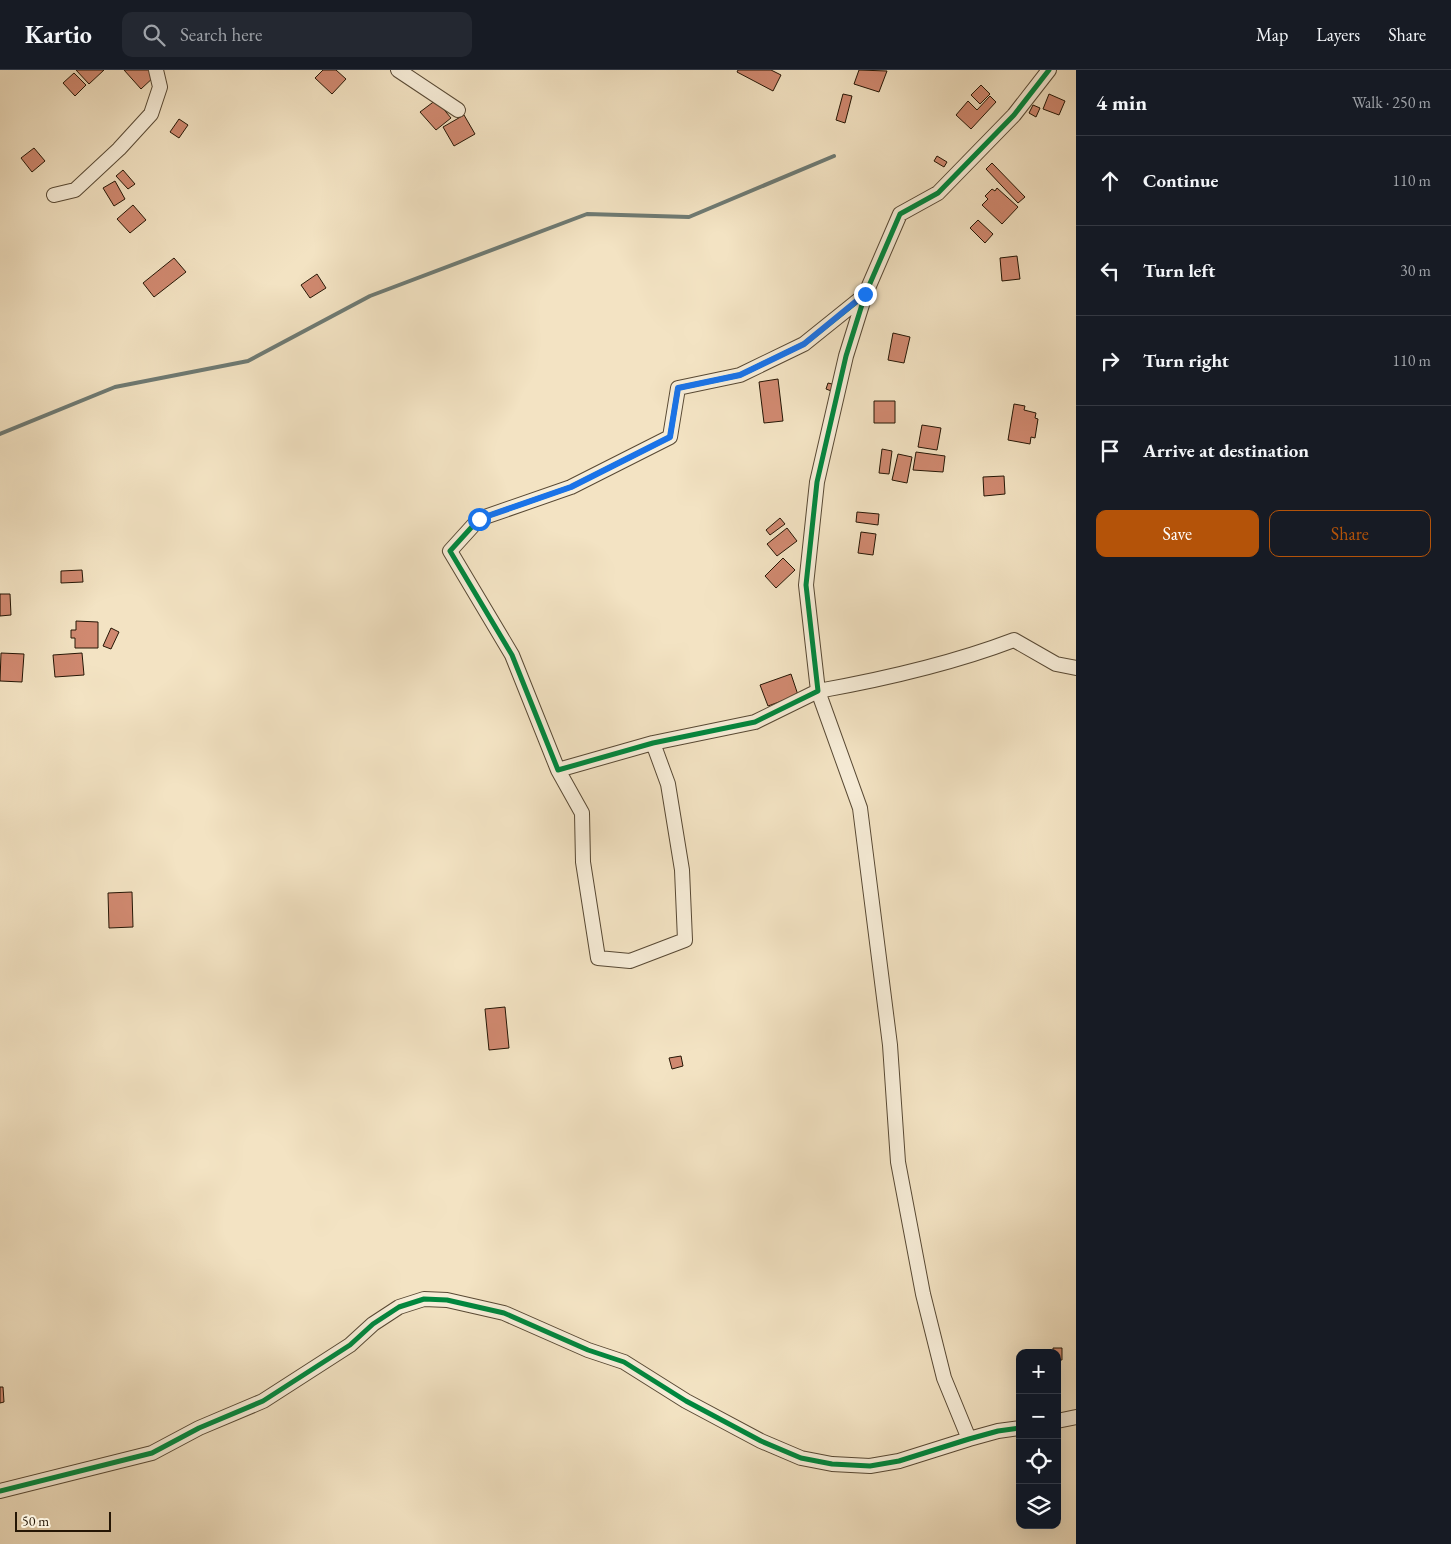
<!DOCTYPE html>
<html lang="en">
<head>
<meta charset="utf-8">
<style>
  :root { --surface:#171b24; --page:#242831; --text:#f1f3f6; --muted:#9ea1a6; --line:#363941; --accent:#b45309 }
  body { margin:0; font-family:"EB Garamond",serif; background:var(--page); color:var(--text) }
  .controls { position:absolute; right:15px; bottom:15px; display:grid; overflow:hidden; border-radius:10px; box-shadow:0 5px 20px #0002 }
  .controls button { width:45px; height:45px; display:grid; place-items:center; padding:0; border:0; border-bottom:1px solid var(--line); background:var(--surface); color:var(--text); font:25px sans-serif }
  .scale { position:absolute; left:15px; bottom:12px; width:96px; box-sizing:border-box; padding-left:5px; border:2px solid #251605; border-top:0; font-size:14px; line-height:18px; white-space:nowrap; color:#251605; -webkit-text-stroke:4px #f7edd8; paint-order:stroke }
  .stop { position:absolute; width:15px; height:15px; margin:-11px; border:4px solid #1a73e8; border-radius:50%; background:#fff }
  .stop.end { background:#1a73e8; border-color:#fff; box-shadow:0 1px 5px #0008 }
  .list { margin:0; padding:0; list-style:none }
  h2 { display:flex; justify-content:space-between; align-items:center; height:65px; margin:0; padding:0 20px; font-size:21px }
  h2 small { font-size:16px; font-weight:400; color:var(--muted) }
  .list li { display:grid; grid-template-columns:32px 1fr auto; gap:15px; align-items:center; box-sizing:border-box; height:90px; padding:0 20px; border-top:1px solid var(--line) }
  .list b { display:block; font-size:19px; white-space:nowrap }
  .list em { font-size:16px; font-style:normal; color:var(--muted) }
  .actions { display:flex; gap:10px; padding:15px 20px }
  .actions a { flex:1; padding:11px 0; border:1px solid var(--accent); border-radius:10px; text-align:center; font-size:18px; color:var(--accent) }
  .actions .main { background:var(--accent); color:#fff }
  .icon { flex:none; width:28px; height:28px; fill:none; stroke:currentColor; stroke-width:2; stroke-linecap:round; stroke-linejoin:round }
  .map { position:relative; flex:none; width:1076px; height:1474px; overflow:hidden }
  header { display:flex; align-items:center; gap:30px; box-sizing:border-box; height:70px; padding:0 25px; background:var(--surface); border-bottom:1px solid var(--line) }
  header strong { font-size:24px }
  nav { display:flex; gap:28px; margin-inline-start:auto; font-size:18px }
  .search { width:350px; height:45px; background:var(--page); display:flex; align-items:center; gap:12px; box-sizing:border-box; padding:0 18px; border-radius:10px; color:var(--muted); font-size:19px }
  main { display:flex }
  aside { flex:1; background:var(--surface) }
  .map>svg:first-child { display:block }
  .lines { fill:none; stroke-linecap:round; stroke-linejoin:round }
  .stream { stroke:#6e7a73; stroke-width:4 }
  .building { fill:#d08970; stroke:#251605 }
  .minor-casing { stroke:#584934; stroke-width:16 }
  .minor { stroke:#f7edd8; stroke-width:14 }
  .cycleway-casing { stroke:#f7edd8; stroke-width:8 }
  .cycleway { stroke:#00873e; stroke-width:5 }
  .route { stroke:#1a73e8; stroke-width:6 }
</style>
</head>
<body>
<header>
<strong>Kartio</strong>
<div class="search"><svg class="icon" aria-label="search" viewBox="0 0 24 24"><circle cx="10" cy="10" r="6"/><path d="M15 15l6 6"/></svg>Search here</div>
<nav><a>Map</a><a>Layers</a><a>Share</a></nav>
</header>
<main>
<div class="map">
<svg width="1076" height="1474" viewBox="0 0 1076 1474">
  <rect width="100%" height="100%" fill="#f3e3c3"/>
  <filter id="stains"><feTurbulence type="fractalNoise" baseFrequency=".004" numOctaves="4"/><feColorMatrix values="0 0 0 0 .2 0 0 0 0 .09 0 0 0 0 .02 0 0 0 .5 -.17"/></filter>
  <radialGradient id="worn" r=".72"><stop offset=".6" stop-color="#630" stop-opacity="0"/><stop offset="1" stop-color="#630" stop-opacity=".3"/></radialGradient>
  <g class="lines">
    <path class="stream" d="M0,364L115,317L248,291L370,226L587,144L689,147L834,86"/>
  </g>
  <path class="building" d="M76,0H104L89,14Z
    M124,0H152L156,5L141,19Z
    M323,0H336L346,9L332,24L315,8Z
    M738,0H771L781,5L773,21L737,2Z
    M859,0L887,1L879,22L854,14Z
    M74,3L86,15L75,26L63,13Z
    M981,15L990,24L980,34L971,25Z
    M843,24L852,26L845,53L836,50Z
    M1049,24L1065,31L1059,45L1043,39Z
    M990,26L996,32L971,59L956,45L968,31L977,40Z
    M436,30L451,48L436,60L420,42Z
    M1033,35L1040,38L1036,47L1029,43Z
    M464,45L475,64L454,76L443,57Z
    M179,49L188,55L179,68L170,62Z
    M34,78L45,91L32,102L21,88Z
    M937,86L947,92L944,97L934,91Z
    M992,93L1025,127L1018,133L986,99Z
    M123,100L135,114L128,119L116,106Z
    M115,111L125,129L114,136L103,118Z
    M997,118L1018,137L1002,154L982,135L988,129L985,126L992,119L995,121Z
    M133,135L146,150L130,163L117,149Z
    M978,150L993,164L985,173L970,158Z
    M1017,186L1020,209L1002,211L1000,188Z
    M174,188L186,202L154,227L143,213Z
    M317,204L326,218L310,228L301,215Z
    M893,263L910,267L904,293L888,290Z
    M778,309L783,351L764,353L759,312Z
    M828,313L836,315L834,322L826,319Z
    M874,331H895V353H874Z
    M1014,334L1025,336L1024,340L1036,343L1035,348L1038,349L1035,368L1031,367L1030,374L1008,370Z
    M922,355L941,358L937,380L918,377Z
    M882,379L892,381L889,404L879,403Z
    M916,382L945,386L943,402L913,400Z
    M898,384L912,387L907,413L892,410Z
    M1004,406L1005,424L984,426L983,407Z
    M857,442L879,444L878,455L856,452Z
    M780,448L785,454L770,465L766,460Z
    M787,458L797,471L777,486L767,474Z
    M861,462L876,464L873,485L858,483Z
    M783,488L795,500L776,518L765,506Z
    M82,500L83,512L61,513V501Z
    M0,524H10L11,545L0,546Z
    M76,551L98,552V578H75V568H71V560H76Z
    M111,558L119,562L111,579L103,576Z
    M1,583L24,584L22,612L0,611Z
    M82,583L84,605L55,607L53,585Z
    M791,604L798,625L768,636L760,615Z
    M132,822L133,857L109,858L108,823Z
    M505,937L509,978L489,980L485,939Z
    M681,986L683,996L672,999L669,988Z
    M1053,1278H1062V1290H1057V1283H1053Z
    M0,1317H3L4,1332L0,1333Z"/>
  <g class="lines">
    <defs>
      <path id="minor" d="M398,0L458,40
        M54,125L75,120L119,79L151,44L160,17L156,0
        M865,225L804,274L740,305L678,318L670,367L571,417L479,449L450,481L512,585L558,700L653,673L755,652L818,621L806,515L817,412L846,286L865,225L900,144L938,123L1014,45L1049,0
        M558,700L582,743L583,792L598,888L630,891L685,870L682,800L668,714L653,673
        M1057,1351L1076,1347
        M969,1369L944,1308L923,1224L898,1092L890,975L860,738L818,621C885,609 951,594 1014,570L1056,594L1076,598
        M0,1421L152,1383L199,1358L263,1331L350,1275L373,1254L399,1237L424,1229L447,1230L504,1243L588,1280L624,1292L686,1331L761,1371L801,1388L832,1394L870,1396L899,1391L969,1369L998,1361L1020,1358"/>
    </defs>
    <use href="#minor" class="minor-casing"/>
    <use href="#minor" class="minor"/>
    <defs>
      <path id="cycleway" d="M865,225L804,274L740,305L678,318L670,367L571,417L479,449L450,481L512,585L558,700L653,673L755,652L818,621L806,515L817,412L846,286L865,225L900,144L938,123L1014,45L1049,0
        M0,1421L152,1383L199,1358L263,1331L350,1275L373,1254L399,1237L424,1229L447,1230L504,1243L588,1280L624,1292L686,1331L761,1371L801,1388L832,1394L870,1396L899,1391L969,1369L998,1361L1020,1358"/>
    </defs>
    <use href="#cycleway" class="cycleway-casing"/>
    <use href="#cycleway" class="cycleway"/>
  </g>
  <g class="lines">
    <path class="route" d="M479,449L571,417L670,367L678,318L740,305L804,274L865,224"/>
  </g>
  <rect width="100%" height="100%" filter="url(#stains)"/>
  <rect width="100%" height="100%" fill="url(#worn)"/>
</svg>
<div class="controls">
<button>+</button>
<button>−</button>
<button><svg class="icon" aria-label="locate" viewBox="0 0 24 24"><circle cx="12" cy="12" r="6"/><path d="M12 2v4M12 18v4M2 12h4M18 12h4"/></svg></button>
<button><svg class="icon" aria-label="layers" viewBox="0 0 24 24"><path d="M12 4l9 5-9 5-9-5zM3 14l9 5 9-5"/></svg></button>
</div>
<div class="scale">50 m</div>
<div class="stop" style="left:479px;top:449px"></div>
<div class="stop end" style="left:865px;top:224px"></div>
</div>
<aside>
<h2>4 min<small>Walk · 250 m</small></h2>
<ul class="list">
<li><svg class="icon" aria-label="ahead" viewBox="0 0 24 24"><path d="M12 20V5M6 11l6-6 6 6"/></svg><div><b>Continue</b></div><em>110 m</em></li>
<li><svg class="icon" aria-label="left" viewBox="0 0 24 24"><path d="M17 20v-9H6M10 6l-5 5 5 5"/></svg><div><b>Turn left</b></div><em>30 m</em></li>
<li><svg class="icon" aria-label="right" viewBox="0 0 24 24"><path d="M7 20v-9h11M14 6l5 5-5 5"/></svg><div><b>Turn right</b></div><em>110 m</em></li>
<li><svg class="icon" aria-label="arrive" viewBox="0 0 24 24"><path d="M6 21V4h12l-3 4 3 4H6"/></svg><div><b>Arrive at destination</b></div></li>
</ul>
<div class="actions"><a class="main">Save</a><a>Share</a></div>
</aside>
</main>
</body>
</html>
